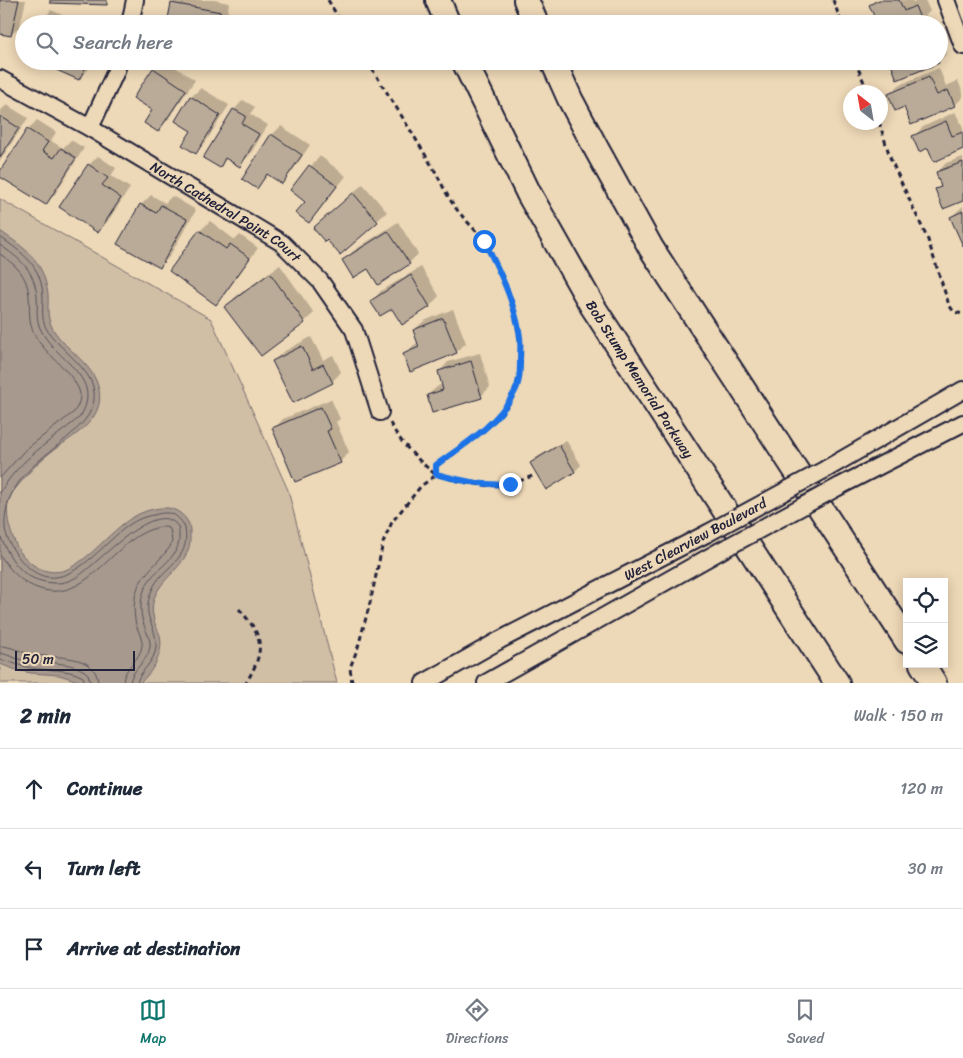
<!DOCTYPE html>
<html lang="en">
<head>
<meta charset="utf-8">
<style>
  :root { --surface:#fff; --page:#f2f2f3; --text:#1f2937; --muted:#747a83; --line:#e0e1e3; --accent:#0f766e }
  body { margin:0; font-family:Sriracha,sans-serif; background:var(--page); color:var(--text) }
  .controls { position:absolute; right:15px; bottom:15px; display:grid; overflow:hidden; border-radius:0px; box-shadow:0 2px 12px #0003 }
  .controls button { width:45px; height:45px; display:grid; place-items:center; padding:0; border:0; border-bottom:1px solid var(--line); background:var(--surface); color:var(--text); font:25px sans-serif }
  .compass { position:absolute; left:843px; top:85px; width:45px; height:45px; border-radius:50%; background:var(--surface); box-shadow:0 2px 12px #0003; rotate:329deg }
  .scale { position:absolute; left:15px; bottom:12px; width:120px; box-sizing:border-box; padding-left:5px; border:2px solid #22223b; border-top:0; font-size:14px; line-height:18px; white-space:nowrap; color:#22223b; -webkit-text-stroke:4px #edd8b7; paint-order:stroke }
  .stop { position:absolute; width:15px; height:15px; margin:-11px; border:4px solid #1a73e8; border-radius:50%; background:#fff }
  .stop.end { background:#1a73e8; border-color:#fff; box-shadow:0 1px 5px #0008 }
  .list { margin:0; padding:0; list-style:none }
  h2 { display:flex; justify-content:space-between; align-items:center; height:65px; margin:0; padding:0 20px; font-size:21px }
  h2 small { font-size:16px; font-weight:400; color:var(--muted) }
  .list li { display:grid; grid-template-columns:32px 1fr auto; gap:15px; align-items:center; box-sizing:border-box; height:80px; padding:0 20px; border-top:1px solid var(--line) }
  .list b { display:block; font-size:19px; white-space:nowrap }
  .list em { font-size:16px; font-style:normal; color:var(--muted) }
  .icon { flex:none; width:28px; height:28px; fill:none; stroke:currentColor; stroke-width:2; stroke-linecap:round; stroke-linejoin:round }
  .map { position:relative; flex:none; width:963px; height:683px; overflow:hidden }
  .search { position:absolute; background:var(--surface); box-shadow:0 2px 12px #0003; left:15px; right:15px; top:15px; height:55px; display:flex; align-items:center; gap:12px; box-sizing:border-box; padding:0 18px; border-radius:28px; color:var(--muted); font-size:19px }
  .sheet { height:305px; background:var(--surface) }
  nav { display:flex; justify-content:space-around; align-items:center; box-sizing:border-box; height:70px; border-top:1px solid var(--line); background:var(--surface); font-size:14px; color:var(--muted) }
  nav a { display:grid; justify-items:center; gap:2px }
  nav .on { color:var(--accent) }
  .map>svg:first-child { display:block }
  .green { fill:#d0bea5; stroke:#797070 }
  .water { fill:#a7998d; stroke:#72696c }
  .shadow { fill:#0003 }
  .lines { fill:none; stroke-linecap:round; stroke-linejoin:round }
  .shore { stroke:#57525c; stroke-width:1 }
  .building { fill:#baab98; stroke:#22223b }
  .minor-casing { stroke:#22223b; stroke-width:20 }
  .highway-casing { stroke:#22223b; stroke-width:28 }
  .path { stroke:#22223b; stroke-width:3; stroke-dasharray:5 4; stroke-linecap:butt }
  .minor { stroke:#edd8b7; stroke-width:16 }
  .highway { stroke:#edd8b7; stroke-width:24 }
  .minor-bridge-casing { stroke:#22223b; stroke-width:20; stroke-linecap:butt }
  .minor-bridge { stroke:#edd8b7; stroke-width:16 }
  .route { stroke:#1a73e8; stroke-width:6 }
  .labels { text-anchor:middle; stroke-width:4.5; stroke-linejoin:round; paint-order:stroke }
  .street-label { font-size:14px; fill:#22223b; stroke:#edd8b7 }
</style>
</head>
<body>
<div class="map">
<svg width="963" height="683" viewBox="0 0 963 683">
  <rect width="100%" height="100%" fill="#edd8b7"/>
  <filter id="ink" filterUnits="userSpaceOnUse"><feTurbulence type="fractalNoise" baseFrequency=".02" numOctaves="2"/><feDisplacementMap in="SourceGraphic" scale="10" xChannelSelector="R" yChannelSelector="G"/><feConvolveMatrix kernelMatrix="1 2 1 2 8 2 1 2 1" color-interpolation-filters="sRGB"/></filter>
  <g filter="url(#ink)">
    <path class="green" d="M0,199L211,319L288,490L337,683H0Z"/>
    <path class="water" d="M0,231C26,249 43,259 48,294C49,304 46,314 51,325C61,348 94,362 99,390C105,421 71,437 51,452C40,460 30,471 21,482C16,488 10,495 8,502C6,515 9,528 14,540C22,562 47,580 70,568C104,550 124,506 168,508C176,509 185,515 189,524C190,527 190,531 190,535C193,572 143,580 154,620C155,625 158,630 160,635C164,654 153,671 140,683H85L59,675L31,673L16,670L0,664Z"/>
    <path class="shadow" d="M0,0H26L20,26L11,35L0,33Z
      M175,0H214L229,3L226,24H168L172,4Z
      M875,0H912L913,2L918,0H925L930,11L921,20L871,21L876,16L870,5Z
      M51,10L83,24H40Z
      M91,18L104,24H85Z
      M941,38L947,53L939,61V39Z
      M40,61H92L89,69L79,78Z
      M162,61H166L195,80L167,121L157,130L154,110V69Z
      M939,68L946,86L958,81L963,93V97L955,105L889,94L899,85Z
      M201,88L229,105L205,143L196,152L191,97Z
      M243,100L255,107L250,114L268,125L249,156L239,165L227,158L220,166L205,157L234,110Z
      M7,105L28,118L0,161V111Z
      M955,112L963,127V148L929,146L914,136L923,127Z
      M37,120L56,132L51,141L63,148L71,140L84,148L55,194L46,204L0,175L28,130Z
      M281,126L310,145L291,173L282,183L269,174L257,187L272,135Z
      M98,156L116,168L111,176L130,188L107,222L98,231L89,165Z
      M320,156L346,176L318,212L308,222L307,201L291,189Z
      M963,157V200L937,190L941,185L937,173L946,163Z
      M363,184L387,212L340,254L327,238L314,228Z
      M151,195L165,203L172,196L196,210L169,257L160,267L119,244L141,205Z
      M963,206V243L951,217Z
      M210,221L235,240L240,235L258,248L225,294L216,303L171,270L200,231Z
      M398,222L418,254L409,263L368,267L344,260L353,251Z
      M280,265L314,313L304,322L261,354L226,307L235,297Z
      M421,267L439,296L430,306L402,323L392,307L372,301L381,291Z
      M453,309L466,343L456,352L404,354L414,345L419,342L414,330L424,321Z
      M311,337L323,360L333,355L341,372L332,382L273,361L283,352Z
      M480,353L490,387L481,396L428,395L438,386L443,384L439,372L448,362Z
      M331,399L340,419L336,422L349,452L340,462L274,429L283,419Z
      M566,440L581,465L575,471L546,488L531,463L537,457Z"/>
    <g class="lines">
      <path class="shore" d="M0,237C23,253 42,266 43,297C43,308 41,318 46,328C57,348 92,368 94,392C99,441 0,457 5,529C8,544 17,558 29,568C65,599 101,544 129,525C136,520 145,516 154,515C160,513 167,512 173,514C178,517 183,522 185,528C191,562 162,565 152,590C140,618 157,624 156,646C156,662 138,672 137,683
        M0,245C20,259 34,269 37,296C38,308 35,319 41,330C56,361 105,377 80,417C50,442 20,458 0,493
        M0,254C17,266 27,275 29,296C30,310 28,320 34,334C45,355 70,368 79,390C82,398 78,406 74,412L25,450L0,478
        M0,535C7,553 18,574 38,580C51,584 62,585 75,578C95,568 152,499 176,524C179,527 179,531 179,535C181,558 157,566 147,584C140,596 139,612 144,625C146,632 151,639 150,647C148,662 131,669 130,683
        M0,555C11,571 21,583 40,589C89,604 113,538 156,528C161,527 165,526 170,529L172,541L170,547C149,574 130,580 135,620C136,629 143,637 142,646C140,661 123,667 123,683
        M0,646C12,646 22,653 34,655C55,658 97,653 98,683
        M0,653C8,654 15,659 23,660C42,664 74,660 88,674L91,683
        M0,660C11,661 21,667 31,668C49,671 67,668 83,677L85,683"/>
    </g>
    <path class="building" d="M0,0H19L11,36L0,34Z
      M50,0H107V5L50,3Z
      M879,0H899L904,11L915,6L921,21L916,24H870L869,21L875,18L869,5Z
      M171,3L221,12L219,24H167Z
      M36,61H89L79,80Z
      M890,61H938L939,63L897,80Z
      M153,68L186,90L158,132L144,123L152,110L133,98Z
      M929,77L937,95L948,90L955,106L911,125L904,107L895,111L888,94Z
      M190,96L220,115L196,154L182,145L191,131L175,121Z
      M233,109L246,116L242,124L259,134L240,167L225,158L220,168L203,158Z
      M0,116L19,128L0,157Z
      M946,121L952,136L963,132V149L934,162L928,148L919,152L912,136Z
      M27,129L48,142L42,151L54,158L61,148L76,158L46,205L0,177V171Z
      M271,134L302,155L282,184L267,174L257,189L242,179Z
      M963,162V201L943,209L935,189L941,187L936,172Z
      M88,164L108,178L102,185L121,198L98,233L59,207Z
      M309,165L337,186L309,223L295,213L305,202L290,190Z
      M353,193L378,222L340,255L327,240L325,242L313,228Z
      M140,204L156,213L161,205L187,219L160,268L117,244Z
      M963,211V246L950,217Z
      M199,230L226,249L230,244L250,258L216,305L169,271Z
      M388,231L410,264L378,285L368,269L353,278L342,260Z
      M270,273L305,323L261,356L224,307Z
      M411,275L430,307L402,325L392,309L380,316L370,301Z
      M443,318L457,353L410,372L403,354L419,347L413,330Z
      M302,346L313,369L323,364L333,383L293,403L272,361Z
      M471,361L482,398L432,413L427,395L443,390L438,371Z
      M321,407L331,429L327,431L341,463L295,482L272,428Z
      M559,445L575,472L546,490L530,463Z"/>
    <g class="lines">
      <defs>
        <g id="minor">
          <path d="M946,0L963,46"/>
          <path d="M130,24L135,0"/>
          <path id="s1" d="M0,79L90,128L282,243L320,281L354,330L380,412"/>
          <path d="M90,128L116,71L119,61"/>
          <path d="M826,469L963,390"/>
          <path d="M838,487L963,423"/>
          <path d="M424,683L500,640L708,533"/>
          <path d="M486,683L720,551"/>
        </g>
        <g id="highway">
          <path d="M438,0L448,24"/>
          <path d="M526,0L536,24"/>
          <path id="s2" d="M464,61L529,194L593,307L837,683"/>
          <path d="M553,61L570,99L597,150L651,248L907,641"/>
          <path d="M922,664L934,683"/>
        </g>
      </defs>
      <use href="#minor" class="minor-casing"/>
      <use href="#highway" class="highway-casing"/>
      <path class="path" d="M328,0L342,24
        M833,0L842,24
        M367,61C390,97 413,134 435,171C441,182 446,194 453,204C462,218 476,229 484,242C508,281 532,346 515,390C504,421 462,447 437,465L436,475C460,481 485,488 509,484C518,482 527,478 535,475
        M855,61L868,92
        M879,122L891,160L928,240L949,305L954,312L963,314
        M239,609C265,637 265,651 246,683
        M352,683L350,668L358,647L370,603L383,543L392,522L421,486L436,475C418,460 401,444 390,423"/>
      <use href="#minor" class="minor"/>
      <use href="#highway" class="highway"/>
      <defs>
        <path id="minor-bridge" d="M708,533L826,469
          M720,551L838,487"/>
      </defs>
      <use href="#minor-bridge" class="minor-bridge-casing"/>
      <use href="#minor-bridge" class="minor-bridge"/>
    </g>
  </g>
  <g class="lines" filter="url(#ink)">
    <path class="route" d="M484,241C499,269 516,305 520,337C521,344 520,352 520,360C520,371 520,383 514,393C497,425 465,444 436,465V474C463,481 483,486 510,484"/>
  </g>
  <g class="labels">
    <g class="street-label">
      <text dy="5" stroke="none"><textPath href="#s1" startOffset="262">North Cathedral Point Court</textPath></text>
      <text dy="5" stroke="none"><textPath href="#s2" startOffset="364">Bob Stump Memorial Parkway</textPath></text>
      <text transform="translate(695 539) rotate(-28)" y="5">West Clearview Boulevard</text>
    </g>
  </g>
</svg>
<div class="controls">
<button><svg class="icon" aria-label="locate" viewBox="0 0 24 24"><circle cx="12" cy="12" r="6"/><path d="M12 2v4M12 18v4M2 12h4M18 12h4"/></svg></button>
<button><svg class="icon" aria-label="layers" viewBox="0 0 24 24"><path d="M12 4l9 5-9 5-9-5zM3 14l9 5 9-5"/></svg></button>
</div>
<svg class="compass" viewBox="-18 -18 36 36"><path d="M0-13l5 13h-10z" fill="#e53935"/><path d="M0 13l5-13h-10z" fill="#747a83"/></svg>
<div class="scale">50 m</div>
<div class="stop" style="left:484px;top:241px"></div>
<div class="stop end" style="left:510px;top:484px"></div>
<div class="search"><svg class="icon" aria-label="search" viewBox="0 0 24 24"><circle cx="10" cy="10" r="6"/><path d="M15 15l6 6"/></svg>Search here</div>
</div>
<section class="sheet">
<h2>2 min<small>Walk · 150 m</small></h2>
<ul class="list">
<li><svg class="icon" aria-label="ahead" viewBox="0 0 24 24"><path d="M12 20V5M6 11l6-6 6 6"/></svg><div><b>Continue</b></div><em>120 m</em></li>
<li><svg class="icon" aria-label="left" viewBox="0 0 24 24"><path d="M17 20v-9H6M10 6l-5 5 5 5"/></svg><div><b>Turn left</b></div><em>30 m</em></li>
<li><svg class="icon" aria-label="arrive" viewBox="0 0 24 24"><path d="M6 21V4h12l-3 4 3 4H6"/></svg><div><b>Arrive at destination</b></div></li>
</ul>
</section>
<nav>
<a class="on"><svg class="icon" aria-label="map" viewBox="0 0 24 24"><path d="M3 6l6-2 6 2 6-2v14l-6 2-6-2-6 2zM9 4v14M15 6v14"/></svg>Map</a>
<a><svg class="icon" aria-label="directions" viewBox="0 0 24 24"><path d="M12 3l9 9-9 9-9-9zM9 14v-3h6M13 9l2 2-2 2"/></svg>Directions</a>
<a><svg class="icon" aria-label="saved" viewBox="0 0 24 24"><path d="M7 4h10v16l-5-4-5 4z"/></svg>Saved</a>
</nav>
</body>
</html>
